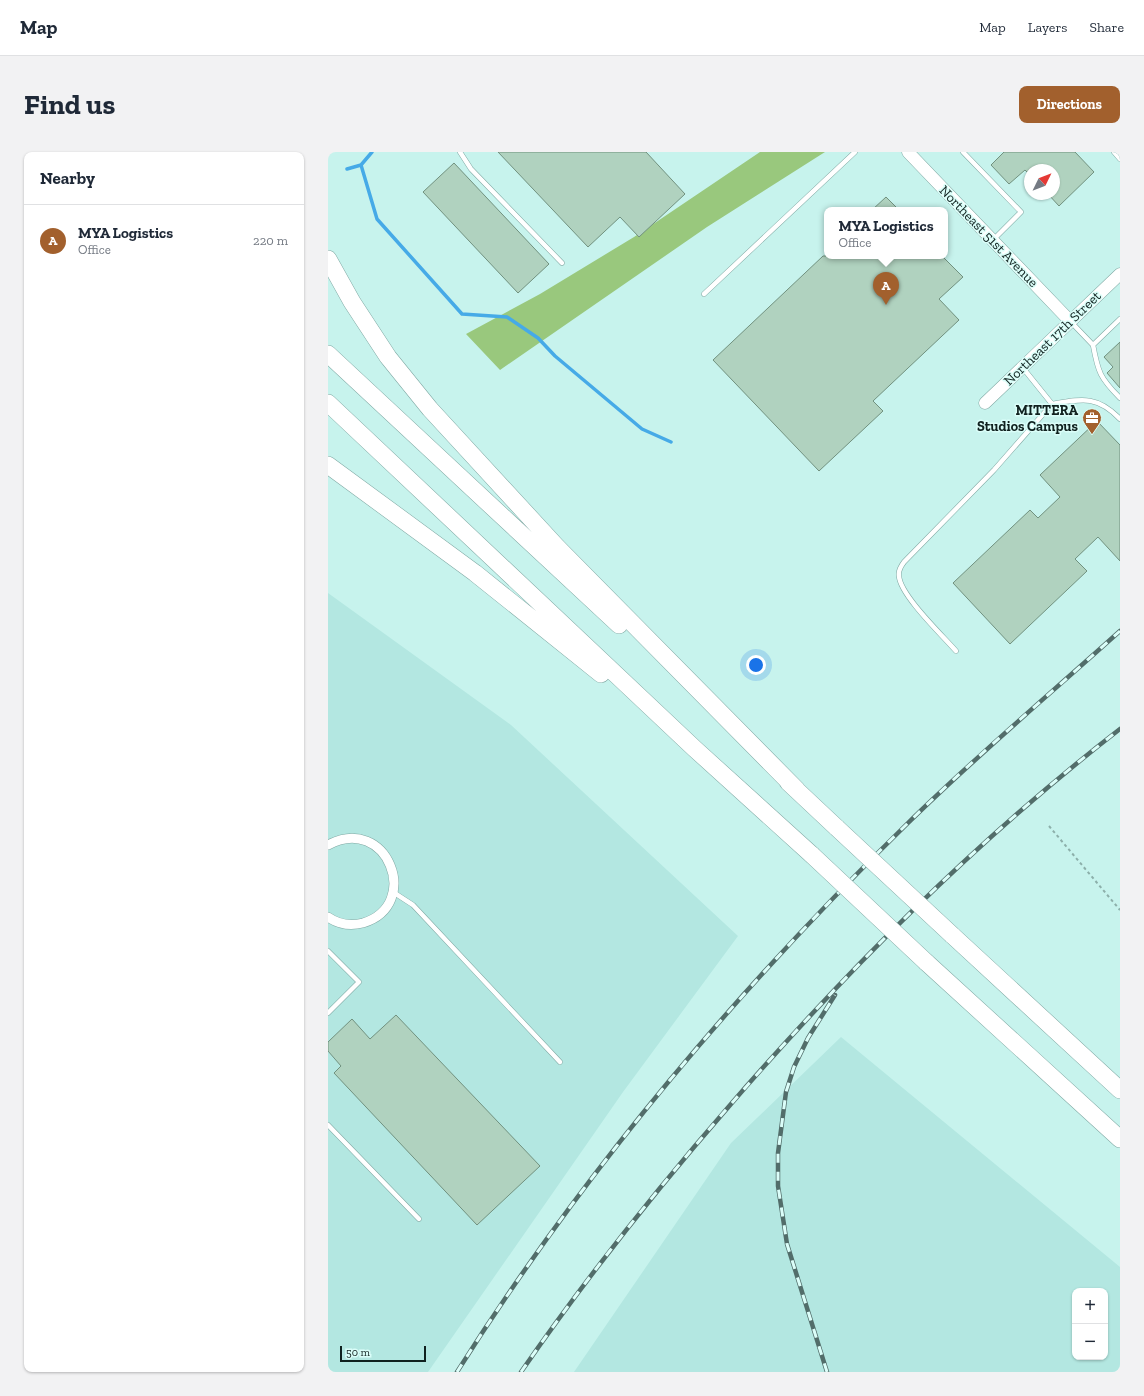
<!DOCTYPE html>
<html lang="en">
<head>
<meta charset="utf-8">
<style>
  :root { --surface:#fff; --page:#f2f2f3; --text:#1f2937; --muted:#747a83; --line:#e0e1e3; --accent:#a2602d }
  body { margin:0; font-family:"Zilla Slab",serif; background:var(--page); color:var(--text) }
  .controls { position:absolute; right:12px; bottom:12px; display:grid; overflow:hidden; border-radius:8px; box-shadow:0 1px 3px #0004 }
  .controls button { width:36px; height:36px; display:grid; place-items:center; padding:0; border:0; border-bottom:1px solid var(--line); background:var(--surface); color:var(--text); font:20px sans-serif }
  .compass { position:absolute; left:696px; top:12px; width:36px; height:36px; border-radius:50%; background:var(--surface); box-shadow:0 1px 3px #0004; rotate:47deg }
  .scale { position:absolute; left:12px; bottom:10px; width:86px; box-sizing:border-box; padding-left:4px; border:2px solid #10211f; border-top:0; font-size:11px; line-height:14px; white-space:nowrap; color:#10211f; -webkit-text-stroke:3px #dbfef9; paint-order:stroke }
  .you { position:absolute; left:428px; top:513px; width:14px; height:14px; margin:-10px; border:3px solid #fff; border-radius:50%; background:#1a73e8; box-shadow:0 0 0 6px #1a73e833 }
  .badge { display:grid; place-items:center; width:26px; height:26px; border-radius:50%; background:var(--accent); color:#fff; font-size:13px; font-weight:700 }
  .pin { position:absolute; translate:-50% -33px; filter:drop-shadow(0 1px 2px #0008) }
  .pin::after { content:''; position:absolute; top:21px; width:14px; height:12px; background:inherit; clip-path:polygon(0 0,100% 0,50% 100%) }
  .popup { position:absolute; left:496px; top:55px; width:124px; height:52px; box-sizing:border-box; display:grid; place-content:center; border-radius:8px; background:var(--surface); filter:drop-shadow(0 1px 3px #0005); font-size:13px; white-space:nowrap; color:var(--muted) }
  .popup b { font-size:15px; color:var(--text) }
  .popup::after { content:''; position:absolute; left:50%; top:100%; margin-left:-8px; border:8px solid transparent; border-top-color:var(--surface) }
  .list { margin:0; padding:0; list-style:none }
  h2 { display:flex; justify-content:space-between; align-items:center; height:52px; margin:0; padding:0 16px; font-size:17px }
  h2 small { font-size:13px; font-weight:400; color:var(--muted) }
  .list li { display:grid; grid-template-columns:26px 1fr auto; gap:12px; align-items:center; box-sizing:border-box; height:72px; padding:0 16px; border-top:1px solid var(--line) }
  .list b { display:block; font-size:15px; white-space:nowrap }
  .list p { margin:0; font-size:13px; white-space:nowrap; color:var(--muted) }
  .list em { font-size:13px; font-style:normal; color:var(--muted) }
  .map { position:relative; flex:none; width:792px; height:1220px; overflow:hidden; border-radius:8px }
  header { display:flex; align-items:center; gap:24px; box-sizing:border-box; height:56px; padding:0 20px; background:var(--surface); border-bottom:1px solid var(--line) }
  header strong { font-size:19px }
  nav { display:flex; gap:22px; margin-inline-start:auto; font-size:14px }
  .intro { display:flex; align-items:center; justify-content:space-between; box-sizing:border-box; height:96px; padding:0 24px }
  h1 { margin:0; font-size:28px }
  .button { padding:10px 18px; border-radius:8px; background:var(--accent); color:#fff; font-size:14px; font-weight:700 }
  main { display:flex; gap:24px; padding:0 24px }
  aside { flex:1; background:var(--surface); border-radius:8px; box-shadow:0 1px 3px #0004 }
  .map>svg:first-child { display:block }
  .built { fill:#b3e7e1; fill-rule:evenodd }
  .green { fill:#99c87d }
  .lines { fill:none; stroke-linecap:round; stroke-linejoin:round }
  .stream { stroke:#46aae7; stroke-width:3.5 }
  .building { fill:#b0d2bf; stroke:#71917f }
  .service-casing { stroke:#80a9a4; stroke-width:5.5 }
  .minor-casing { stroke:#80a9a4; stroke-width:10 }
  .tertiary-casing { stroke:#80a9a4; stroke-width:13 }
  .motorway-casing { stroke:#80a9a4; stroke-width:18 }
  .path { stroke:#8cafaa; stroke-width:2; stroke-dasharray:3 3; stroke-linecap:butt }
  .service { stroke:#fff; stroke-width:4.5 }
  .minor { stroke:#fff; stroke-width:9 }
  .tertiary { stroke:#fff; stroke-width:12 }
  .motorway { stroke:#fff; stroke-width:17 }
  .rail-casing { stroke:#526d6a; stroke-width:4.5 }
  .rail { stroke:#dbfef9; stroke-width:3; stroke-dasharray:9; stroke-linecap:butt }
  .motorway-bridge-casing { stroke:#80a9a4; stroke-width:18; stroke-linecap:butt }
  .motorway-bridge { stroke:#fff; stroke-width:17 }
  .labels { text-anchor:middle; stroke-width:3; stroke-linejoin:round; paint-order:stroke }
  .street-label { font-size:14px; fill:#10211f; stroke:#dbfef9 }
  .poi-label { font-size:14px; font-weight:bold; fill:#10211f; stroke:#dbfef9; text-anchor:end }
</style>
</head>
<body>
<header>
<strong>Map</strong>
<nav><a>Map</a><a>Layers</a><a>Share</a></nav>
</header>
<div class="intro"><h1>Find us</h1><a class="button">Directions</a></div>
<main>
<aside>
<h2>Nearby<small></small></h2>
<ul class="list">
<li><span class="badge">A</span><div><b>MYA Logistics</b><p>Office</p></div><em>220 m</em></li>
</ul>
</aside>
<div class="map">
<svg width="792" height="1220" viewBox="0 0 792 1220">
  <rect width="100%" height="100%" fill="#c7f3ed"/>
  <path class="built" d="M0,441L183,573L410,784L295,940L100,1220H0Z
    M513,885L792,1115V1220H246L403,991ZM747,1139H777V1205H747Z"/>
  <path class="green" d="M432,0H497L379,75L172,218L138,182L212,142L306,85Z"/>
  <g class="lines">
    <path class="stream" d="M33,13L49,67L134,162L179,165L210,186L227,204L314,277L343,290
      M19,17L33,13L44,0"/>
  </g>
  <path class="building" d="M170,0H318L357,42L311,85L292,65L260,95Z
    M676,0H747L766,20L731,54L720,42H726V18H702V23L697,18L681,32L663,13Z
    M126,11L221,112L190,141L95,40Z
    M558,45L571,58H544Z
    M495,104H614L635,125L611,147L631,168L545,249L555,259L491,319L385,208Z
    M792,190V236L779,221L785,215L776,205Z
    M769,269L792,293V409L770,385L747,407L759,419L682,492L625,431L702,358L710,366L732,345L712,323Z
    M68,863L212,1014L149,1073L6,921L13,914L0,899V890L24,867L42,887Z"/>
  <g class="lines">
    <defs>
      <path id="service" d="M132,0L143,17L234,111
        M635,0L693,60L666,87
        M786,0L792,7
        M376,142L527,0
        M743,170L765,193L792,167
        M765,193C770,220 772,226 792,246
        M695,216L724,252C754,247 769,243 792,267
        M628,499C615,484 572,443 571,424C570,419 573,414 576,410L666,318L724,252
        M65,740L85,753L232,910
        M0,799L31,830L0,861
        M0,973L91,1067"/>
      <path id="minor" d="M0,693C59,661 95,753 35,771C23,774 10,772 0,765"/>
      <path id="tertiary" d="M580,0L741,168
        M657,251L792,122"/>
      <path id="motorway" d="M0,107L24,150L60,205L102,257L229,395L469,638
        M0,202L291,473
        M0,251L367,597L484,703
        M0,313L147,421L273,522
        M460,630L509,676
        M624,783L792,938
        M598,810L792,987"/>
    </defs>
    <use href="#service" class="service-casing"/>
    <use href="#minor" class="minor-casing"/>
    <use href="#tertiary" class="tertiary-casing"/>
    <use href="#motorway" class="motorway-casing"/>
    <path class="path" d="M721,674L792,758"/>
    <use href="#service" class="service"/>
    <use href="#minor" class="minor"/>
    <use href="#tertiary" class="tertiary"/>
    <use href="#motorway" class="motorway"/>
    <defs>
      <path id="rail" d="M129,1220C255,1020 411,836 580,671C648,604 721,543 792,479
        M193,1220C258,1126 328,1038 403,952C521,816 650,687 792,577
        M499,1220L459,1092L450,1034V1001L458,940L466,915L480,886L507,843"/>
    </defs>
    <use href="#rail" class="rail-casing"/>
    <use href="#rail" class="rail"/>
    <defs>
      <path id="motorway-bridge" d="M509,676L624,783
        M484,703L598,810"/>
    </defs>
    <use href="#motorway-bridge" class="motorway-bridge-casing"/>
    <use href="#motorway-bridge" class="motorway-bridge"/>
  </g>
  <defs>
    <symbol id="office-pin" viewBox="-11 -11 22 30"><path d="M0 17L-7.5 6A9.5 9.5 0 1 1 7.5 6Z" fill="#a2602d" stroke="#dbfef9"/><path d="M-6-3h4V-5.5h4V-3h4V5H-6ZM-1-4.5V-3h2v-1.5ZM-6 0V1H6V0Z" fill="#fff"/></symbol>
  </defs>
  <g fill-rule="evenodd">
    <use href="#office-pin" x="753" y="255" width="22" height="30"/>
  </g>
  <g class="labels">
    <g class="street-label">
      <text transform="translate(661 84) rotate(46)" y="5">Northeast 51st Avenue</text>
      <text transform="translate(724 186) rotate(-44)" y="5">Northeast 17th Street</text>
    </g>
    <g class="poi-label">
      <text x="750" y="263">MITTERA<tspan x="750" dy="16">Studios Campus</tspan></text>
    </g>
  </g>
</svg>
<div class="controls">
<button>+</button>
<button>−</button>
</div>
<svg class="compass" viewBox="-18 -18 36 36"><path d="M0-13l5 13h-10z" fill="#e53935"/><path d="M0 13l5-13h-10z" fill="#747a83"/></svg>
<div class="scale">50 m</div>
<div class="you"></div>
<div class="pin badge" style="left:558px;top:153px">A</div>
<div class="popup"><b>MYA Logistics</b>Office</div>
</div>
</main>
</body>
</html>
